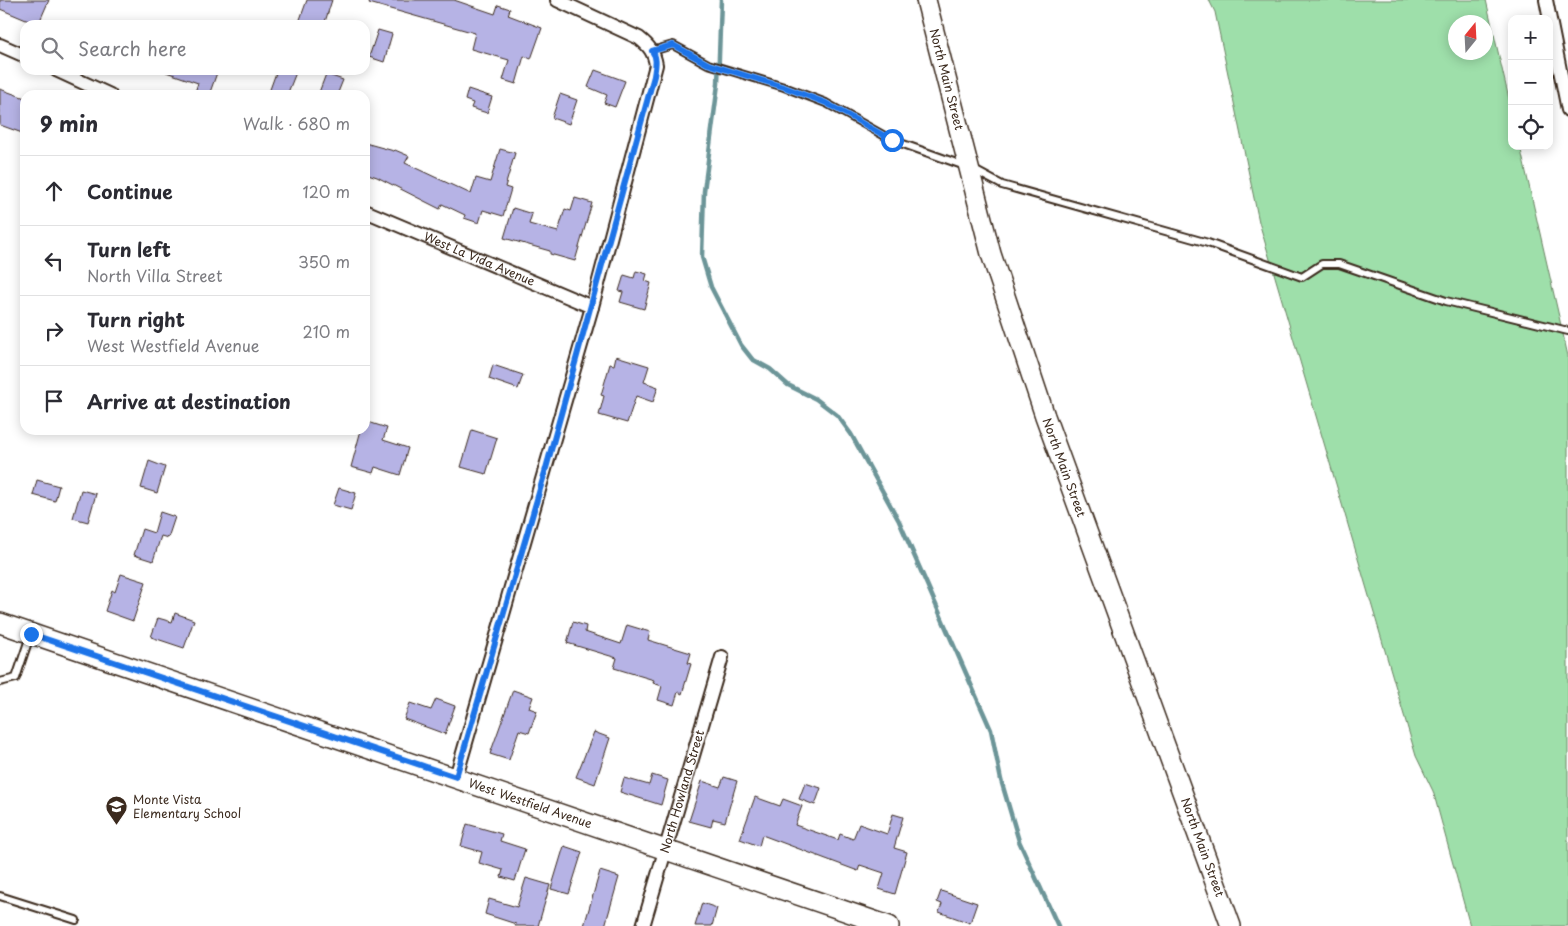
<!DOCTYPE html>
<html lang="en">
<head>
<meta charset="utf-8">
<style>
  :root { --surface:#fff; --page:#f2f2f3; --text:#2b2b33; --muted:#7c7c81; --line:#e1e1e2 }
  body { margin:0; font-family:"Playpen Sans",sans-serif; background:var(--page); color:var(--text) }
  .controls { position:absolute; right:15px; top:15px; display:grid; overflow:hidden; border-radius:10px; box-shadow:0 2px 12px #0003 }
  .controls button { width:45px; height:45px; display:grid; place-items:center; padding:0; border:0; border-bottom:1px solid var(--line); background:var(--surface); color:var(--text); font:25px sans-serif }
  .compass { position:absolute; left:1448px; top:15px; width:45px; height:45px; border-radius:50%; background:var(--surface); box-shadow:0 2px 12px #0003; rotate:18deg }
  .stop { position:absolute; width:15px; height:15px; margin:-11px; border:4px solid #1a73e8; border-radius:50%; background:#fff }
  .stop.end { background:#1a73e8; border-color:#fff; box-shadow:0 1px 5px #0008 }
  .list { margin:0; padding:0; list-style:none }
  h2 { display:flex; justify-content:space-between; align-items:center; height:65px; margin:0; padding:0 20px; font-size:21px }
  h2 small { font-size:16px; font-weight:400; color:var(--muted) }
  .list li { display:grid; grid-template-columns:32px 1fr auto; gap:15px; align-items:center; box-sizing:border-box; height:70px; padding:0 20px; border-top:1px solid var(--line) }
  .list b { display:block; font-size:19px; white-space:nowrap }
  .list p { margin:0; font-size:16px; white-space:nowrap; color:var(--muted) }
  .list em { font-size:16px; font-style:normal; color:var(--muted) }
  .icon { flex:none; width:28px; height:28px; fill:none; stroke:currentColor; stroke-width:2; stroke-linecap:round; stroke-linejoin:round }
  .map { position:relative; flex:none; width:1568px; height:926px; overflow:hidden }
  .search { position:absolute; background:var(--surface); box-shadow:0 2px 12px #0003; left:20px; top:20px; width:350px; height:55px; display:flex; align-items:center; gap:12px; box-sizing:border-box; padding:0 18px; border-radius:15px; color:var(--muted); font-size:19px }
  .panel { position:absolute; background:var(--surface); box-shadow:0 2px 12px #0003; left:20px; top:90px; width:350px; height:345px; border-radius:15px }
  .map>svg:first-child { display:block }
  .green { fill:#9edfaa; stroke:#6c8464; fill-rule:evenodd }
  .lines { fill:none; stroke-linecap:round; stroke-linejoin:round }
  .stream { stroke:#6c9598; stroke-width:4.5 }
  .building { fill:#b6b3e5; stroke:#3b2a1e }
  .lane-casing { stroke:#3b2a1e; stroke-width:10 }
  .street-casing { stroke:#3b2a1e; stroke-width:16 }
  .secondary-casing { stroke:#3b2a1e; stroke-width:22 }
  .lane { stroke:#fff; stroke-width:6 }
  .street { stroke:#fff; stroke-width:12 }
  .secondary { stroke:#fff; stroke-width:19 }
  .route { stroke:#1a73e8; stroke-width:6 }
  .labels { text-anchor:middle; stroke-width:5; stroke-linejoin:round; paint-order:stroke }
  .street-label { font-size:12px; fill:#3b2a1e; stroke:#fff }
  .poi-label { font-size:12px; fill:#3b2a1e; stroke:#fff; text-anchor:start }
</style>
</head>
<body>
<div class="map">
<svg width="1568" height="926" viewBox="0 0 1568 926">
  <rect width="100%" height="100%" fill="#fff"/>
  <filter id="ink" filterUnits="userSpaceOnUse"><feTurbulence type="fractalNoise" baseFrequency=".02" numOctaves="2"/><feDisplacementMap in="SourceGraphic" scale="10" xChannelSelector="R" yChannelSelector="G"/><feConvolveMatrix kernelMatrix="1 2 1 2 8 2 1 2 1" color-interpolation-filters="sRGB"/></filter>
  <g filter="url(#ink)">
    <path class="green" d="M1209,0H1486L1512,112V146H1520L1568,356V926H1470L1433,791L1416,756L1259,222L1215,12ZM1456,22H1486V52H1456Z"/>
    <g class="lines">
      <path class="stream" d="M721,0L718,84L704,191L702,257L711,287L741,345L752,359L770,369L788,385L816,399L837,415L851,434L899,521L991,730L1001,780L1019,841L1058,926"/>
    </g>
    <path class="building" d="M0,0H49L38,25L0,9Z
      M307,0H332L324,25H298Z
      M370,0H454L495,14L498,5L510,9L508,15L542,28L531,59L524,56L516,84L503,80L509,60L471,49L475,33L369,3Z
      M378,30L392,34L384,62L369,57Z
      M166,70H218L209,95H194L198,83L166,72Z
      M277,70H297L287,95H268Z
      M595,70L625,81L615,107L604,103L607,95L588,87Z
      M326,74L343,80L337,95H318Z
      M0,89L25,98V134L0,125Z
      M468,89L492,97L487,113L471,108L473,103L465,100Z
      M560,94L577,100L569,124L552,118Z
      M365,143L394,151L395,150L409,156L405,163L471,194L476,178L490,182L500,149L515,153L505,187L511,189L503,216L483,210L479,223L464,218L465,215L442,204L440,209L377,177L365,173Z
      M575,198L592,203L575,261L550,254V251L504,238L513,208L532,214L529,224L558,232L565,209L571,211Z
      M636,271L647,274L645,281L651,283L644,309L620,302L623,292L619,291L624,275L634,278Z
      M616,356L649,366L644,382L658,387L653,402L636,396L627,423L599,415L604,396L601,395L610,364L614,365Z
      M493,365L523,375L518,389L489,379Z
      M365,421L387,428L383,440L408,448L400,475L375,467L373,473L351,467L361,430H365Z
      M472,430L497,438L486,474L461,467Z
      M149,461L165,467L157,493L141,488Z
      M37,480L59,486L55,501L33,495Z
      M339,488L356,493L351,510L333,505Z
      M81,490L96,494L88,522L73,518Z
      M160,512L175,517L168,538L161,536L153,561L134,555L142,529L154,533Z
      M121,574L146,582L133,621L105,611L112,590L115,592Z
      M175,613L194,620L184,648L151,637L158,618L172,622Z
      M573,622L586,626L585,632L621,644L627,625L650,632L648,640L691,653L688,663L691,664L682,694L678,692L674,705L658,700L662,686L653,683L654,680L614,668L617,658L567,643Z
      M513,690L533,697L529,708L537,711L529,733L519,730L509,760L490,754Z
      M436,699L455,706L445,734L404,719L410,703L431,710Z
      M594,732L610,738L595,784L576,777Z
      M652,775L668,780L661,805L620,792L624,778L649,785Z
      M724,777L737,781L725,822L713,819L711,827L689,821L702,781L720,787Z
      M805,783L821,788L815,805L799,799Z
      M755,797L780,806L783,799L802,806L795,825L838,840L840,834L853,839L859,824L887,834L893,814L903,817L894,848L907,852L895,894L879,889L884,873L860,865L858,871L762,835L759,846L740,839Z
      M467,824L502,834L500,841L525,849L515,881L501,877L503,870L479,863L482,852L461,846Z
      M564,846L582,852L569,894L551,889Z
      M600,871L619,877L605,926H584Z
      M526,878L550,885L538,926H515L516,924L485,914L489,899L517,907Z
      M941,891L977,903L970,923L939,912L942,904L937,902Z
      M702,903L717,908L712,926H695Z"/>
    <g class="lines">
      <defs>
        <path id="lane" d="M652,51L673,45L708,64L784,87L826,103L892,140L965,166
          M974,170L1002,185L1208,243L1302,277L1322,264H1339L1446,301L1568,331
          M0,682L16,678L30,636
          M0,896L76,920"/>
        <g id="street">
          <path d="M1546,0L1568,110"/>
          <path d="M0,45L25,56"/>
          <path d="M56,70L110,95"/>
          <path id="s1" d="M365,211L592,307"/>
          <path d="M456,777L592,307L656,65C654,52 649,46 639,38L557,0"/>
          <path id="s2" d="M643,926L722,657"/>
        </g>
        <g id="secondary">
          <path id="s3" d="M926,0L991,254L1045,416L1231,926"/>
          <path id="s4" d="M0,623L889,926"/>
        </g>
      </defs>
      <use href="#lane" class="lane-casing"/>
      <use href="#street" class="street-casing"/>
      <use href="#secondary" class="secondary-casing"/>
      <use href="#lane" class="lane"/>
      <use href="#street" class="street"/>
      <use href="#secondary" class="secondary"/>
    </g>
  </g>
  <g class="lines" filter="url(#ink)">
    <path class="route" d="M31,634L456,777L545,472L654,76C655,68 658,58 652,51L673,45L708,64L784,87L826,103L892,140"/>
  </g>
  <defs>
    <symbol id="school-pin" viewBox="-11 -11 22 30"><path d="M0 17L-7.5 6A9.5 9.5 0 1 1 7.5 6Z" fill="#3b2a1e" stroke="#fff"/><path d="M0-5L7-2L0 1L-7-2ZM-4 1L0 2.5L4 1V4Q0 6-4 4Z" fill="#fff"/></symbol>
  </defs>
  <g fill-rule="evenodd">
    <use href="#school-pin" x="104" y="794" width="25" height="34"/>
  </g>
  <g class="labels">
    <g class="street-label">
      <text dy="4" stroke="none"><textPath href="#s3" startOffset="82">North Main Street</textPath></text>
      <text dy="4" stroke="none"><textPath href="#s1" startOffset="124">West La Vida Avenue</textPath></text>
      <text dy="4" stroke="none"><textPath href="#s3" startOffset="488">North Main Street</textPath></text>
      <text dy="4" stroke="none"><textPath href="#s2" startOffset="140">North Howland Street</textPath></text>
      <text dy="4" stroke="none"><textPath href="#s4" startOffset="560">West Westfield Avenue</textPath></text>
      <text dy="4" stroke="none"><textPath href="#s3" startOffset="892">North Main Street</textPath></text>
    </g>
    <g class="poi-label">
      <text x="133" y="804">Monte Vista<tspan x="133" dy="14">Elementary School</tspan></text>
    </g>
  </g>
</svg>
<div class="controls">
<button>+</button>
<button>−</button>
<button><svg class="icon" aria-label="locate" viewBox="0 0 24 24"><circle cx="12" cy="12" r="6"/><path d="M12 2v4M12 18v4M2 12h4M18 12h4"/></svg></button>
</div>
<svg class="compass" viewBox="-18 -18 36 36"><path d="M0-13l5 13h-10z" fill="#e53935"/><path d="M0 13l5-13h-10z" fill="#7c7c81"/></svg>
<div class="stop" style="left:892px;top:140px"></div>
<div class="stop end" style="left:31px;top:634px"></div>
<div class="search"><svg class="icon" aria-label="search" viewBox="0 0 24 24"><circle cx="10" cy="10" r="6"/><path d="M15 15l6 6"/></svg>Search here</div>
<section class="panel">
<h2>9 min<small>Walk · 680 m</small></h2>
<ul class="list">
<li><svg class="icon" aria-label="ahead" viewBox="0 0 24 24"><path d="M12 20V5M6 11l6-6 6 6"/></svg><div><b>Continue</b></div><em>120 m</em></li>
<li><svg class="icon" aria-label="left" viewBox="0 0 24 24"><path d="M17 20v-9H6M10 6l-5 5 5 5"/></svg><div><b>Turn left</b><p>North Villa Street</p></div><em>350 m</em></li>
<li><svg class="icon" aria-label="right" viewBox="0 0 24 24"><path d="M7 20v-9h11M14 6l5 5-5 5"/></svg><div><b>Turn right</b><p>West Westfield Avenue</p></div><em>210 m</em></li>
<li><svg class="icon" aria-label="arrive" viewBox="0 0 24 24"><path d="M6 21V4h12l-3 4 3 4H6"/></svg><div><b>Arrive at destination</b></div></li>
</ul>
</section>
</div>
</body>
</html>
